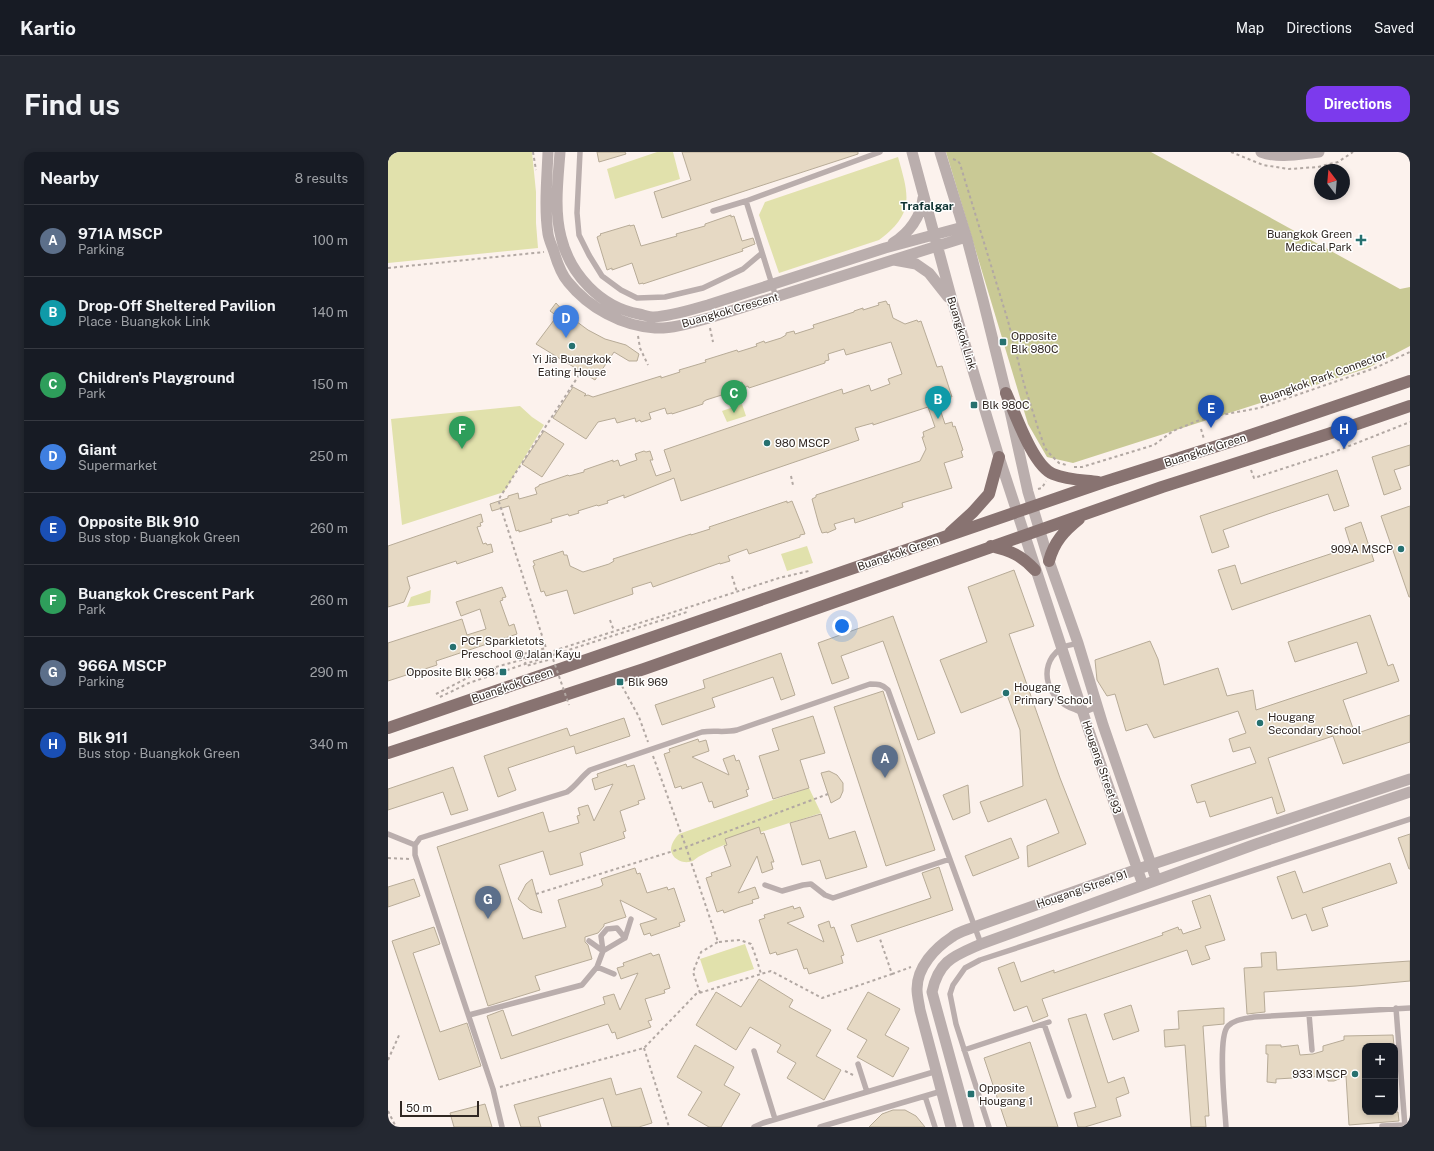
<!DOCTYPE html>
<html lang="en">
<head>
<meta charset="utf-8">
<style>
  :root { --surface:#171b24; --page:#242831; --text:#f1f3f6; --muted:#9ea1a6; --line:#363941; --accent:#7c3aed }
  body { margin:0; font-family:"Public Sans",sans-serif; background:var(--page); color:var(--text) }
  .controls { position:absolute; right:12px; bottom:12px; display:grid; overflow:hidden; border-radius:8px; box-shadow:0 2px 6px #0003 }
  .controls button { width:36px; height:36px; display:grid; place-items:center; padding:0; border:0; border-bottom:1px solid var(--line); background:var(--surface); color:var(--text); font:20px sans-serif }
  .compass { position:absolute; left:926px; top:12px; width:36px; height:36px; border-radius:50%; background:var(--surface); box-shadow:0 2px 6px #0003; rotate:344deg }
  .scale { position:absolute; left:12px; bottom:10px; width:79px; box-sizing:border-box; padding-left:4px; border:2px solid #302722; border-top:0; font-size:11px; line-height:14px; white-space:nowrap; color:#302722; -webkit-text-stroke:3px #fff; paint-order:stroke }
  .you { position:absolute; left:454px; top:474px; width:14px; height:14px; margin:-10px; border:3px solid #fff; border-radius:50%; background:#1a73e8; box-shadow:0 0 0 6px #1a73e833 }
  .badge { display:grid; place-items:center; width:26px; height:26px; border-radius:50%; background:var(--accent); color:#fff; font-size:13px; font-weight:700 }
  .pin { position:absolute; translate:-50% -33px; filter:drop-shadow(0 1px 2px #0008) }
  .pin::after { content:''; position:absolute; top:21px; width:14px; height:12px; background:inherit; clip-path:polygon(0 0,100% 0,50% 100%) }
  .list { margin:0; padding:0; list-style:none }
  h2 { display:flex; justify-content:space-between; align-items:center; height:52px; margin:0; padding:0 16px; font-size:17px }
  h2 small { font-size:13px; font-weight:400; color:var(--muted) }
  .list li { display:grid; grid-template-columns:26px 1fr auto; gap:12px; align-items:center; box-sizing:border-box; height:72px; padding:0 16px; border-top:1px solid var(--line) }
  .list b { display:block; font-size:15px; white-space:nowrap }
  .list p { margin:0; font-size:13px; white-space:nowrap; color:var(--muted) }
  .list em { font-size:13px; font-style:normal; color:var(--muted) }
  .map { position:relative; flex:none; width:1022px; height:975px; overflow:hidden; border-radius:12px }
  header { display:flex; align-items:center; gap:24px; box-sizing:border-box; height:56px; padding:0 20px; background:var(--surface); border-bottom:1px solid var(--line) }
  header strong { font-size:19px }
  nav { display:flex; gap:22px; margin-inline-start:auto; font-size:14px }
  .intro { display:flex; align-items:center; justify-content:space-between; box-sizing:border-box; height:96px; padding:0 24px }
  h1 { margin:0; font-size:28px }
  .button { padding:10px 18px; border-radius:12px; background:var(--accent); color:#fff; font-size:14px; font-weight:700 }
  main { display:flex; gap:24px; padding:0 24px }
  aside { flex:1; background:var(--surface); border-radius:12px; box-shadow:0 2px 6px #0003 }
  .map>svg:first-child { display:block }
  .green { fill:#e1e1ac }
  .forest { fill:#c9c995 }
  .building { fill:#e6d9c4; stroke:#b7ab97 }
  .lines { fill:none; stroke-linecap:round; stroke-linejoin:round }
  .path { stroke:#b2a8a3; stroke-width:2; stroke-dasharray:3 3; stroke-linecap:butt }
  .service { stroke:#baaead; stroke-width:5.5 }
  .minor { stroke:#baaead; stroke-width:11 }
  .primary { stroke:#887371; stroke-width:12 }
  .path-bridge { stroke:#b2a8a3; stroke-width:2; stroke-dasharray:3 3; stroke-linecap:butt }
  .poi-dot { fill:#267170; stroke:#fff; stroke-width:1.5 }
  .labels { text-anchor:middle; stroke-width:3; stroke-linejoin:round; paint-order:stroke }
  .poi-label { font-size:11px; fill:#302722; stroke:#fff; text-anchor:start }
  .street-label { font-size:11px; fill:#302722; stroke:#fff }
  .neighbourhood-label { font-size:12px; font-weight:bold; fill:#0e3231; stroke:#fff }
</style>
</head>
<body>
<header>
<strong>Kartio</strong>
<nav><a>Map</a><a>Directions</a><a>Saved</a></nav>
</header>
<div class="intro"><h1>Find us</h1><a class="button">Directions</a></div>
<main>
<aside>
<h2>Nearby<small>8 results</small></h2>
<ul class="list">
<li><span class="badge" style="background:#5c6f8a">A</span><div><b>971A MSCP</b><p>Parking</p></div><em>100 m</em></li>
<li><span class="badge" style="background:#0f9aa8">B</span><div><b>Drop-Off Sheltered Pavilion</b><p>Place · Buangkok Link</p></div><em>140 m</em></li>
<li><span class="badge" style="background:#2e9e5b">C</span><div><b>Children's Playground</b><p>Park</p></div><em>150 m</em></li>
<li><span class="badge" style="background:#3f7fe0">D</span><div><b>Giant</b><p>Supermarket</p></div><em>250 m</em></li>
<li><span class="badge" style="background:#1a4fb4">E</span><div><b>Opposite Blk 910</b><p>Bus stop · Buangkok Green</p></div><em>260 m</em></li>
<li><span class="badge" style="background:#2e9e5b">F</span><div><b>Buangkok Crescent Park</b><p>Park</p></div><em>260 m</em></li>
<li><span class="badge" style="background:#5c6f8a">G</span><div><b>966A MSCP</b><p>Parking</p></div><em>290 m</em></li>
<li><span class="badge" style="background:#1a4fb4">H</span><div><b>Blk 911</b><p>Bus stop · Buangkok Green</p></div><em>340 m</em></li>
</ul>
</aside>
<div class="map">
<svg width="1022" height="975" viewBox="0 0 1022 975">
  <rect width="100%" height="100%" fill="#fcf2ed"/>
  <path class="green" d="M0,0H144L148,40V71L150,96L0,111Z
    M269,0H285L292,27L227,47L219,17Z
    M510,5C521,44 527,61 491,88L391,121L371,63L377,50Z
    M354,252L358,264L339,270L334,259Z
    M132,254L144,265L156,273L116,340L14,373L3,267Z
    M419,394L425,411L399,419L393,402Z
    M43,438L42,451L19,455L23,445Z
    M421,636L433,661C403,671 372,679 343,691C332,694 321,699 312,704C308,706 305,710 301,710C294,711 284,707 283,698C283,692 287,686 291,682L385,648Z
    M357,792L366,817L320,831L312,807Z"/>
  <path class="forest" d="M558,0H763L1012,137L1022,135V194L980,216L863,254L685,311L659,305L640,272Z"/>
  <path class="building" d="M209,0H237L238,2L211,10Z
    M294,0H470V2L274,66L266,40L303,28Z
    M343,63V65L346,64L354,89L365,86L367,92L354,97L355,99L255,132V131L251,132L244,111L224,118V116L219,118L209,85L213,83L212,82L242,73V74L246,73L253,94L289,84L288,82L317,74V72Z
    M498,149L500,153L501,152L505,166L517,172L529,168L530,170L533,169L549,215L554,214L564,245H562L563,247L550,251L557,272L564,270L565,275L567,274L575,298L573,299L575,305L556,311L564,336L514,351L515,355L467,371L466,366L446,372L448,377L439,381V380L434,381L431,373L424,347L428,345V343L532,309L538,297L534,285H536L535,280L547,275L540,255L485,273V271L467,276L471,288L293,349L286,326L236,346V343L219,349L220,351L210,354L209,353L190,359L191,361L181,364L180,362L163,367L164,370L131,380V378L128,379L121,354L104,359L102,352L120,346V344L130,341L131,347L149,342L147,336L151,334V333L180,323L181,324L196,320V318L225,308V310L230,308L232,314L240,311L249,308L247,302L256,299L258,300L262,299L265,308H262L268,324L283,319L276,298L454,237L455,242L481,233L483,239L502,232L500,227L514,222L503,190L458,203L456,197L440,202L441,208L437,209V211L361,236L360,234L356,236L354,230L338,235L340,241L318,248L315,250V252L284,262V261L279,262L277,256L261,261L263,267L253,270L252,268L248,270L247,266L229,271L227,266L210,270L198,287L165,266L185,235L198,242L196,244L200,243L205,245L273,224V226L292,220L291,218L318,210L317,208L349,198L350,200L369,194L368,192L376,189L377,191L393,186L398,183V181L406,179L407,182L426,176L425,173L466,160V159L475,156V158L491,153L490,151Z
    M168,151L177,161L200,178L217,187L238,193L251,202L249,209H241L226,200L207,228L148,192L169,164L162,159Z
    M156,279L176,292L154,325L134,312Z
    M1022,293V313L1006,318L1013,337L996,343L984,305Z
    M949,318L961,354L946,359L940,342L880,362L835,378L841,395L824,401L812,364Z
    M399,349V351L404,349L414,374L417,382L412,383V385L361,402L359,397L340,404L342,409L332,412V411L265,435L263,430L244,436L245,442L186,462L179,438L158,444L156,439L153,440L145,414L147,413L145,409L175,399L176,403H179L182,414L195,420L221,412L226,409L225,407L303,382V383L322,377L321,375Z
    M1022,354V445H1021L993,364Z
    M93,362L95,370L92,371L93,374L89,375L95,392L98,391L99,393L103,392L105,400L69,412L68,409L19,425L22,436L16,450L0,455V394Z
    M973,370L986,409L844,458L830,418L847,413L853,432L876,424L963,395L957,376Z
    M626,418L646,474L621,482L672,626L698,692L640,715L639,694L671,681L658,647L600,670L592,650L635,634L632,578L619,543L573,561L552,508L599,490L580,435Z
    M114,435L118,445L114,446L115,448L112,449L121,474L126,472L129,482L48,509L49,513L0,529V491L74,467L79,483L98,477L92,457L73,464L68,450Z
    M982,463L1000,514L1005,512L1011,529L955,548L967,582L1022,563V590L955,612L945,584L880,606L897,659L889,662L884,645L822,665L817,649L809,651L803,633L868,611L862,595L845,600L841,587L858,581L850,559L766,586L759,572L738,579L727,542L719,544L709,528L707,508L762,489L770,507L776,533L830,516L839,544L865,538L868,558L979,521L969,490L907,510L900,490Z
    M505,464L547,581L530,588L495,489L453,504L461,526L444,532L430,491Z
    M393,501L407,543L393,548L385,525L324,546L327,555L274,573L267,553L317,536L315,528Z
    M495,539L547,698L498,714L446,555Z
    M425,564L437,601L412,608L421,636L385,647L371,604L391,598L384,577Z
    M236,566L242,584L188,602L186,594L120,616L128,638L110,645L96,604L179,576L182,584Z
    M310,587L311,590L318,588L321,599L304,605L341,623L335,607L346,603L348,609L351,608L361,637L358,638L360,644L326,656L324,649L321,650L314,630L294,637L293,634L287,636L276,602L282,600L281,597Z
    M238,612L239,615L246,613L257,647L250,649L251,652L232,659L238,679L235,680L237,686L192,701L195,713L162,723L155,699L111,713L135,787L178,775L170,748L212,735L215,733L213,727L247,716L249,722L252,721L259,741L279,735L280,738L286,736L297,769L291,771L292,774L283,777L263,784L262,781L256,783L252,772L269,767L232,748L238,765L216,772V774L210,781L197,785V790L200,793L204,807L147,824L152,838L100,854L49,695L155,660L161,680L191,671L189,664L192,663L190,656L200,653L206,669L225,632L207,638L204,627L210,625L209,622Z
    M65,615L80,658L63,663L55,640L0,658V637Z
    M441,619L449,623L455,631V639L452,646L443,651L433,621Z
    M580,633L582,661L565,668L555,643Z
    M433,662L441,687L467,679L479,715L438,727L432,708L414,713L402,671Z
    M371,675L373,682L376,681L386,710H383L385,717L374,721L369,704L350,741L367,735L371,746L364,748L365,751L352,755L336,761L335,758L329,760L318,726L324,724L323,721L343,714L336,694L339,693L337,687Z
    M1022,682V717H1021L1010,686Z
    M623,686L631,706L585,724L577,704Z
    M1002,711L1009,731L934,756L940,774L924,779L918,762L904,767L889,725L907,719L915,741Z
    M551,715L565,758L469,790L463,773L543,746L534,721Z
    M26,727L32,744L0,755V735Z
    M144,727L148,742L154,761L142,757L130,747L138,732Z
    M822,743L837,788L817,794L822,807L804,813L799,798L654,847L660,864L645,870L639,854L626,859L610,816L626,810L633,830L666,818V821L706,807L775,783L774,781L790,775L791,778L793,777L795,782L813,776L804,749Z
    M405,754L406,757L412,755L416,765L399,771L436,790L430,773L441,769L443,776L446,775L456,803L453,804L455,811L421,822L419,816L416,817L409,797L389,803L388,800L382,802L371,768L377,766L376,763Z
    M46,775L52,792L25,801L52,880L79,871L93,914L51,928L4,789Z
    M888,800L889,818L1022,809V829L968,834L876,840L877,860L859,862L856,816L874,815L873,801Z
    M263,801L265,804L271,802L282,836L276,838L277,841L257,847L264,868L260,869L263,875L229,887L227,880L224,881L220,872L113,907L99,864L115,858L124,884L214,853L217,852L215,845L226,842L232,858L250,821L233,827L229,816L236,814L235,811Z
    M371,827L405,848L401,855L443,878L428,904L453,918L436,948L399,926L408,911L389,900L393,893L362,875L348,898L308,873L328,840L353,855Z
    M480,840L512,857L497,883L521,896L505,925L469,905L479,888L459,877Z
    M743,853L751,879L725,888L716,862Z
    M836,856V872L815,874L821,964H817L818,975H803L797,893L777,895L776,878L791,877L790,859Z
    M698,862L720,931L736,925L741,941L728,946L733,964L697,975H690L686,961L708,955L680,867Z
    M1005,883L1006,894H977V960H1010L1011,969L961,973L958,924L946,929H940V925H938V924L888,927V931L879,930L880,902H878V893H893V895L910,893L912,903L925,902L935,899V894L956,888V884Z
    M642,890L670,975H619L596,906Z
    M307,893L346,915L336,933L352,942L333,975H321L300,963L314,940L289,925Z
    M223,926L228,943L253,936L264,971L251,975H224L215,946L150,965L153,975H133L126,953Z
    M97,952L104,975H66L62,961Z
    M505,958H517L528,964L537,975H481L494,962Z"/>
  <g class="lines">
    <path class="path" d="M145,0L148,18
      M843,0L875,13L901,17L930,15L950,10L965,0
      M565,7L570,9L572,12L620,169L636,232L650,276L657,296L662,302L671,311L678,313
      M0,116L156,100
      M322,176L325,190
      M250,184L252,196L260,213
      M813,277L816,287
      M686,315H694L766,293L785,279L809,269L833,263L871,256L987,216L1022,200
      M863,318L866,326L946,300L1022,270
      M403,324L405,333
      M650,337L654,336L658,329
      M344,424L349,440
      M222,468L226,479
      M160,508L138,514L135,502L158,496L111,350L112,345L191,223
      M105,516L115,520L117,526
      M234,534L251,565L260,590
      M48,542L93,519L159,501L391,426L421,419
      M52,545L81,531L137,512L299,460
      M265,604L298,695L330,790L352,788L363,792L368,805L373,822L383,819L434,846L504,822L492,787
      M0,706L21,707
      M148,742L298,695L440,642
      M504,822L523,815
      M312,841L305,820L313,800L330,790
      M256,896L281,975
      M0,908L12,881
      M457,919L465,923
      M112,935L256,896L308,842L373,822
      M0,959L8,975"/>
    <path class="service" d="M192,0L189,61L191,83L201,103L214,124L233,138L249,146L277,145L315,136L355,117L374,101
      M358,49L388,145
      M325,59L358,49L492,0
      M690,491C685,493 677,493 672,497C648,515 660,549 686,557C688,558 692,560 695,560C699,560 705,556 709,555
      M0,682L27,693
      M377,733L394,739L415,733L423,732L437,743L445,746L562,707
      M201,789L215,799
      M215,799L237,786L243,767
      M209,815L226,822
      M1008,856L1017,975
      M921,862L924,898
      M81,863L194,833L209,815L215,799L213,784L219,777L229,776L237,786
      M656,872L681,944
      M576,898L661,870
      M366,899L387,967
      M470,912L479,940
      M537,944L547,975
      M994,974L1016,973
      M114,975L105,937L27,703V693L32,686L179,640C189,633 193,625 202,618L314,580C327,578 336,581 349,578L482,532C490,532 494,532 500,538L593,792
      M366,975L375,971L549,919
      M432,975L554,939
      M601,975L568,872L562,842L565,833L577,816L592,808L1022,667
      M838,975C837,957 829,885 840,874C847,867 857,867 866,865L1022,856"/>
    <path class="minor" d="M160,0C159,27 156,55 160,82C161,88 164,94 166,100C169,110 173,122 180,130C201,156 234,174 267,176C285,177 306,170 324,165L578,85
      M172,0C170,28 166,58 173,85C182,122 212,155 251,162C256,163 261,165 266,165C284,164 302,158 320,153L497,96L575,75
      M524,0L565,152L611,305L701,579L755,733
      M552,0L579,87L595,148L618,241L640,340L661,409L690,491L715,573L768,727
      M873,0C891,7 912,2 931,0
      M505,91C521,81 533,65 535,46
      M506,108L528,112L541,121L560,145
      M563,975L532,858C531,851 529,844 529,837C529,815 547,796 564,785C570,780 579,778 586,775L750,717L1022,627
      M581,975L544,840C551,808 566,804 593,792L868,692L1022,640"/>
    <path class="primary" d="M618,241C627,261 645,314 665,322C680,328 695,328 710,330
      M562,381L585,360L601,342L611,305
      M603,394C623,399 633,403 647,418
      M661,409C666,390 676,379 691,367
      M0,576L716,330L848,288L1022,229
      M0,601L256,517L774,335L940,282L1022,254"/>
    <path class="path-bridge" d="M165,507L181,553"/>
  </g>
  <g class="poi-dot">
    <path d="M971 82h4v4h4v4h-4v4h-4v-4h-4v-4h4z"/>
    <rect x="611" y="186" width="8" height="8" rx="2"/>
    <circle cx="184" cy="194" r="4"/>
    <rect x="582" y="249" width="8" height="8" rx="2"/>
    <circle cx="379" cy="291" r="4"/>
    <circle cx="1013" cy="397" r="4"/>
    <circle cx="65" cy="495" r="4"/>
    <rect x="111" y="516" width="8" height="8" rx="2"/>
    <rect x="228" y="526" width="8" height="8" rx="2"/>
    <circle cx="618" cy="541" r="4"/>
    <circle cx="872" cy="571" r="4"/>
    <circle cx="967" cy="922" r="4"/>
    <rect x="579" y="938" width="8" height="8" rx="2"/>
  </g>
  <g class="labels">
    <g class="poi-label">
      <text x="964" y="86" text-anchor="end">Buangkok Green<tspan x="964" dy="13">Medical Park</tspan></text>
      <text x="623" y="188">Opposite<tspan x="623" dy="13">Blk 980C</tspan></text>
      <text x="184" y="211" text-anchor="middle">Yi Jia Buangkok<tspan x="184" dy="13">Eating House</tspan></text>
      <text x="594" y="257">Blk 980C</text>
      <text x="387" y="295">980 MSCP</text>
      <text x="1005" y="401" text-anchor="end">909A MSCP</text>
      <text x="73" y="493">PCF Sparkletots<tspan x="73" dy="13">Preschool @ Jalan Kayu</tspan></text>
      <text x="107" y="524" text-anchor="end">Opposite Blk 968</text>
      <text x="240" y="534">Blk 969</text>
      <text x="626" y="539">Hougang<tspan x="626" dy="13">Primary School</tspan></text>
      <text x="880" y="569">Hougang<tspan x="880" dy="13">Secondary School</tspan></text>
      <text x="959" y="926" text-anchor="end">933 MSCP</text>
      <text x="591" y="940">Opposite<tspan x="591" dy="13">Hougang 1</tspan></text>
    </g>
    <g class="street-label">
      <text transform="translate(342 158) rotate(-16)" y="4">Buangkok Crescent</text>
      <text transform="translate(574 181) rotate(73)" y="4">Buangkok Link</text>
      <text transform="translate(935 225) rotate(-20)" y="4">Buangkok Park Connector</text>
      <text transform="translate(817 298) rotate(-18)" y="4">Buangkok Green</text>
      <text transform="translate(510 401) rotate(-19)" y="4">Buangkok Green</text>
      <text transform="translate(124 533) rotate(-19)" y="4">Buangkok Green</text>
      <text transform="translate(714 615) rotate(71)" y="4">Hougang Street 93</text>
      <text transform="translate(694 737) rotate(-19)" y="4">Hougang Street 91</text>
    </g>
    <g class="neighbourhood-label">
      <text x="539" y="58">Trafalgar</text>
    </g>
  </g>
</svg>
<div class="controls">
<button>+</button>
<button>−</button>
</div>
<svg class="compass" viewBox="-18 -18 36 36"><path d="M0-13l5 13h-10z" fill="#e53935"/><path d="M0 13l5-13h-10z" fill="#9ea1a6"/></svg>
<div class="scale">50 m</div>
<div class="you"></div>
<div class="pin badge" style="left:497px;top:626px;background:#5c6f8a">A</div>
<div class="pin badge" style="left:550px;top:267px;background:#0f9aa8">B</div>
<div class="pin badge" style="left:346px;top:261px;background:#2e9e5b">C</div>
<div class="pin badge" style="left:178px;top:186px;background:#3f7fe0">D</div>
<div class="pin badge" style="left:823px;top:276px;background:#1a4fb4">E</div>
<div class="pin badge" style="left:74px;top:297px;background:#2e9e5b">F</div>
<div class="pin badge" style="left:100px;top:767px;background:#5c6f8a">G</div>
<div class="pin badge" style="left:956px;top:297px;background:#1a4fb4">H</div>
</div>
</main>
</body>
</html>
